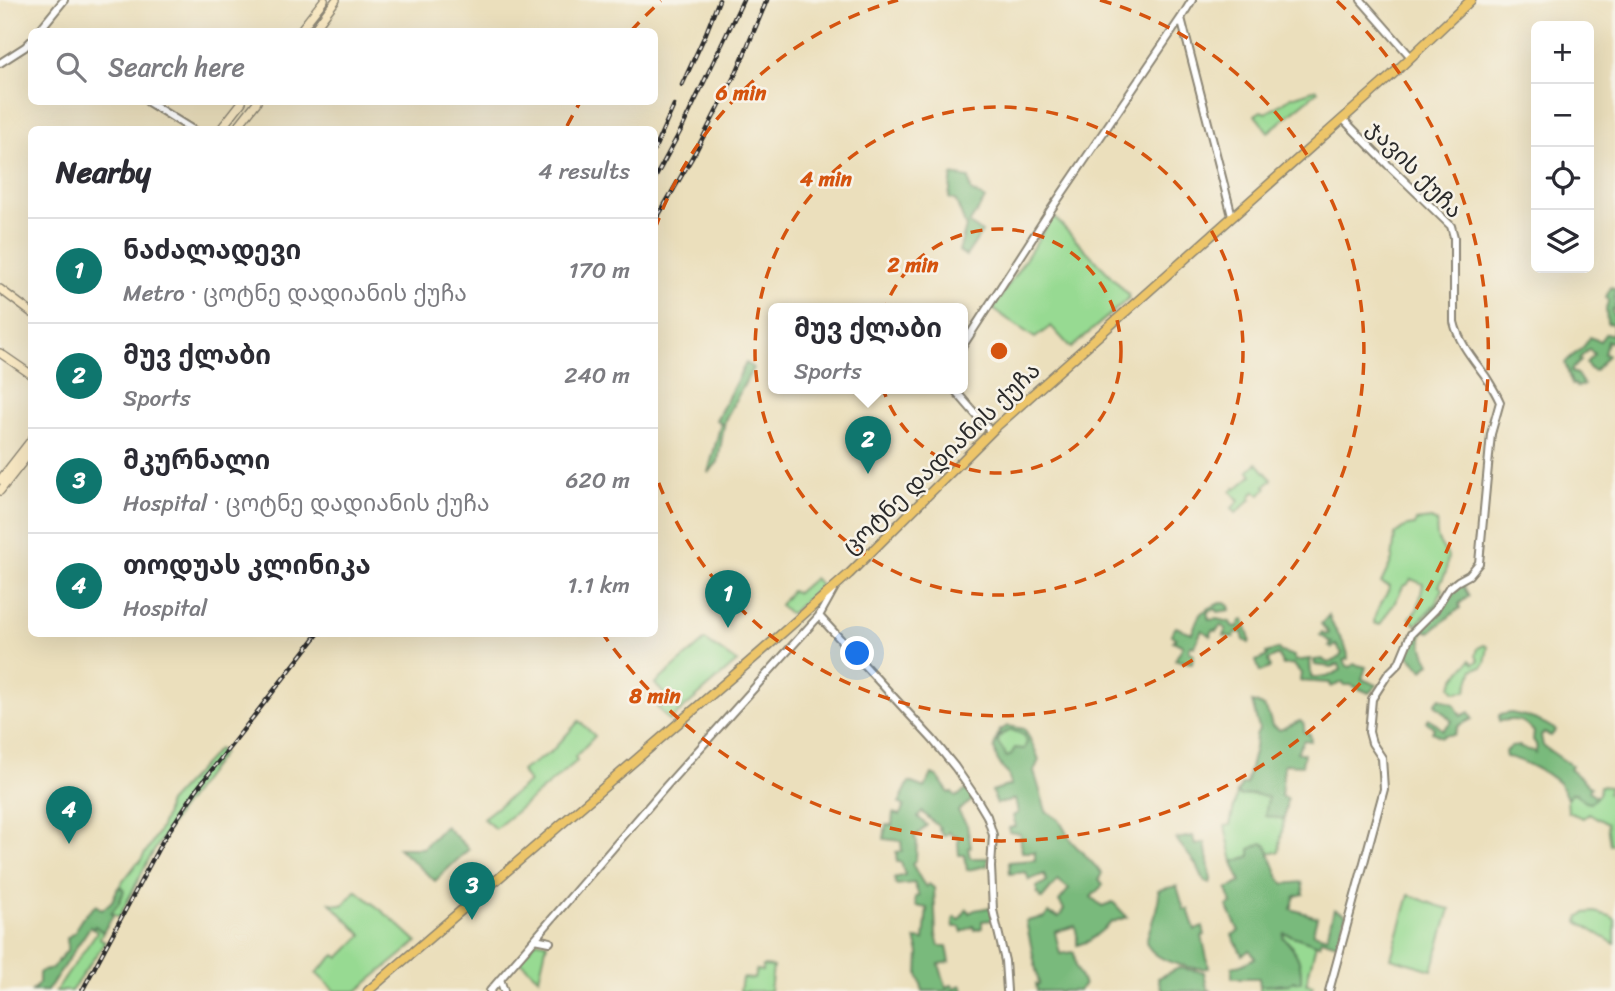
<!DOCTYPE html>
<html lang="en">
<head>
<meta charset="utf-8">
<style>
  :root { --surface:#fff; --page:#f2f2f3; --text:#2b2b33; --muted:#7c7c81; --line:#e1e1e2; --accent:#0f766e }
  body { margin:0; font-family:Sriracha,"Noto Sans Georgian",sans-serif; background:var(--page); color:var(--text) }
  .controls { position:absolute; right:21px; top:21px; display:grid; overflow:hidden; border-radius:10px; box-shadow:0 7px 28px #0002 }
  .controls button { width:63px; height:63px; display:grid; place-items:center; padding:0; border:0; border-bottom:2px solid var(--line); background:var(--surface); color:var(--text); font:35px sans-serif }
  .you { position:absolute; left:858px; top:654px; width:24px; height:24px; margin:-18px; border:5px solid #fff; border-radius:50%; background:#1a73e8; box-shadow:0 0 0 10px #1a73e833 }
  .badge { display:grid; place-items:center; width:46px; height:46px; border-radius:50%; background:var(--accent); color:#fff; font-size:23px; font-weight:700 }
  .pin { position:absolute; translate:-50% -58px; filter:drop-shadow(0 2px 4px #0008) }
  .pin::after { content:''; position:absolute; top:37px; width:24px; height:21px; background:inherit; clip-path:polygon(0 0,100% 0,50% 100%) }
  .popup { position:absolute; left:768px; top:303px; width:200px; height:91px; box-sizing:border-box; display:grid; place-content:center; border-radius:10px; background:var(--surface); filter:drop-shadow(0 2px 5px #0005); font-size:23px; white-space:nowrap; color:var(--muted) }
  .popup b { font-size:26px; color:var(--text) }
  .popup::after { content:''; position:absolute; left:50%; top:100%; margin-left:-14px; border:14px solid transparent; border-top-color:var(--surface) }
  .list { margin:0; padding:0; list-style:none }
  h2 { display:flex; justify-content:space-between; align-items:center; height:91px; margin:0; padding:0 28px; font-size:30px }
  h2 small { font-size:23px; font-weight:400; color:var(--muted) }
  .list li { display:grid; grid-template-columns:46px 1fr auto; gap:21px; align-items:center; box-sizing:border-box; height:105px; padding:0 28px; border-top:2px solid var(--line) }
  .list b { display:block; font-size:26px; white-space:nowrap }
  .list p { margin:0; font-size:23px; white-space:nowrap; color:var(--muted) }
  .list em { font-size:23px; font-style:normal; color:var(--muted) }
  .icon { flex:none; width:38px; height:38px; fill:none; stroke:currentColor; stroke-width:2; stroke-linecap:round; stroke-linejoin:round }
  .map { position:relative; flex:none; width:1615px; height:991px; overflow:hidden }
  .search { position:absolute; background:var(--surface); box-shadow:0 7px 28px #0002; left:28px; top:28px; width:630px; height:77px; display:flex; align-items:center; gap:18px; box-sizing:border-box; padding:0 24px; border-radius:10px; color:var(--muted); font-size:26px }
  .panel { position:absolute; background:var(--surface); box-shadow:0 7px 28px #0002; left:28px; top:126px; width:630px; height:511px; border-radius:10px }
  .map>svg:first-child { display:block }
  .green { fill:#97da92; stroke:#61825e; stroke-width:2 }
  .forest { fill:#79ba7c; stroke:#527254; stroke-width:2; fill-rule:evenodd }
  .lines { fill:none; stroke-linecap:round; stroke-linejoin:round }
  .tertiary-casing { stroke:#8b8574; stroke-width:10 }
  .secondary-casing { stroke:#8b8574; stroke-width:10 }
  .primary-casing { stroke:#8b8574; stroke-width:11 }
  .tertiary { stroke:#fff; stroke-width:6 }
  .secondary { stroke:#f8e8c3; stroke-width:7 }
  .primary { stroke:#edc569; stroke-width:8 }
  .rail-casing { stroke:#2b2b2b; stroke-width:4.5 }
  .rail { stroke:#f7f3e8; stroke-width:2; stroke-dasharray:5; stroke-linecap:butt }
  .ring { fill:none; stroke:#d5540f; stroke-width:3.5; stroke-dasharray:12 9 }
  .labels { text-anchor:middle; stroke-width:5; stroke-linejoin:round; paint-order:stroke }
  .street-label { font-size:23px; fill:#2b2b2b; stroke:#f7f3e8 }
  .centre { fill:#d5540f; stroke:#f7f3e8; stroke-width:3.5 }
  .ring-label { font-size:21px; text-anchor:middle; font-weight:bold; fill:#d5540f; stroke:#f7f3e8; stroke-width:5; stroke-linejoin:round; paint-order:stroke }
</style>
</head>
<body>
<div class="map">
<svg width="1615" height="991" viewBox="0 0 1615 991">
  <rect width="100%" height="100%" fill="#f7f3e8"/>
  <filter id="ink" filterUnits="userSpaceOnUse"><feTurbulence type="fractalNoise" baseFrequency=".0143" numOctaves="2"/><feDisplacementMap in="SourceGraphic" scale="14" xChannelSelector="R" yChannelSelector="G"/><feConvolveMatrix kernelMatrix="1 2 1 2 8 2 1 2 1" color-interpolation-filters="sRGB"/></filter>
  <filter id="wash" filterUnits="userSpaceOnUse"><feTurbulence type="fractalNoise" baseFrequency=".00686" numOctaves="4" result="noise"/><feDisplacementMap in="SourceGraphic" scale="28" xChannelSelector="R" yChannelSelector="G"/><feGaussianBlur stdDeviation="1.57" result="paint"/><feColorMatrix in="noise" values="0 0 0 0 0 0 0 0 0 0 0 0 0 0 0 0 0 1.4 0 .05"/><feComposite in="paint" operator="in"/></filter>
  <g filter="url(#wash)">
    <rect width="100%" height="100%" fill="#ebdfbc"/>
    <path class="green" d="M1317,89L1318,91L1268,132L1255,115L1261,111L1266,113L1292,97Z
      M1052,218H1055L1129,295V298L1071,348L1051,326L1035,338L993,309Z
      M1257,463L1272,480L1265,486L1267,488L1260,495L1255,491L1250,497L1251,499L1236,513L1232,508L1239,501L1231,491L1235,487L1237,488L1252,475L1248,471Z
      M1431,519L1437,522C1435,540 1439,542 1448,556L1446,572L1439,586L1443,589L1435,604L1416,625L1410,618L1418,608L1423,584L1411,579L1407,585H1404L1394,604L1388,612L1380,625L1374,623C1374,610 1386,599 1390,586L1381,583L1392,560L1395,534C1401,529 1406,525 1415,525L1416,521Z
      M814,578L822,586L790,614L780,605L791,591L797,593Z
      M705,640L737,662L669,721L657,707L667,697L655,684Z
      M1484,645L1488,647L1485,663L1482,667L1473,669L1466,691L1455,692L1451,686C1454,677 1464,669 1470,660L1474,664L1479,660L1476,655L1478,648Z
      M579,721L595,736L575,757L577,761L495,829L483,818L529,782L521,771L551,752Z
      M1013,730L1025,735L1028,741L1024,750L1010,757H1006L997,743C1000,734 1003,732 1013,730Z
      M218,749L223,753L178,813L149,859L119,917L111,913L119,903L124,891L121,887L118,888L137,863H139C150,844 166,826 167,804Z
      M1600,786L1610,787L1608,793L1615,796V844L1610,845L1607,824L1589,813L1583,818L1568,812L1567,799L1572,793C1579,793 1583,801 1590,803L1599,794Z
      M1237,793L1240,795L1253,794L1269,797L1265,816L1284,819L1279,852H1269L1266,845L1251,856L1233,862L1225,826L1230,825Z
      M356,890L392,919L417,942L357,991H335L316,973L335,955L339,958L362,935L330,903L343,905Z
      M1409,895C1424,900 1435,906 1450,909L1432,970L1391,958Z
      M1594,912L1610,916L1615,919V944L1578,922L1579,917L1585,913Z
      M95,926L103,932L100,938L105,942L71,991H56L97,932L93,929Z
      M1284,933L1316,944L1306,984L1313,985L1310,991H1260V986L1289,984L1293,947L1283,937Z
      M536,941L547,943L539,978L519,960Z
      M763,966L773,967L770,991H740L742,978L754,979L756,970L762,971Z"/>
    <path class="forest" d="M952,175L969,178L971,191L985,199L969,224L982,232L966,256L959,251L966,227L956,201L949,198Z
      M1611,287L1615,289V309L1612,310L1615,318V343L1607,341L1604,354L1608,355L1595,371L1591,370L1586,363L1594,354L1589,349L1579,359L1581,361L1571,370L1573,373H1576L1584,385L1576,387L1575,384L1572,385L1565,363C1573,353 1585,350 1589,337L1600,341L1606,333L1613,335L1614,324L1607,323L1606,308L1609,299L1606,297Z
      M746,363L753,368L725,420L718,462L708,473L721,423L716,420Z
      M1461,582L1469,596L1459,604L1460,608L1430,632L1424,630C1419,640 1424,654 1430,663L1423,670L1407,654L1413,634L1446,594Z
      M1220,603H1225L1229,606L1230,610L1218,612L1216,609L1207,612L1209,620L1218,619L1230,622L1232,626L1238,627L1240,621L1244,620L1250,640L1249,643L1244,640L1242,632L1235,633L1234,637L1223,636L1226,629L1221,625L1216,631L1213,630L1210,636L1202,630L1194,647L1191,645L1189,651L1194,654L1192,663L1175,660L1183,646L1173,641L1176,638L1171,634L1176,627L1192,633C1201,609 1198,614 1220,603Z
      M1329,615C1332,631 1349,644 1348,659L1344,660L1347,666L1351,667L1354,664L1366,667L1362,679L1377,685L1369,693L1351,685H1344L1343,682L1331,687L1330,683L1300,681L1301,673L1293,664L1283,665L1278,655L1268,660L1270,668L1260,672L1256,661L1267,656L1266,653L1278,649L1281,652L1294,656L1295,661L1310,659L1311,677H1327L1341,670L1339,664L1332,667L1315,665L1314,660L1323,659L1324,661L1329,663L1339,658L1342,653L1336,645L1332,648L1329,646L1332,643L1320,635L1322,632L1326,635L1329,633L1321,624Z
      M1440,698L1454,704L1461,716L1469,712L1472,719L1458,726L1454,735H1445L1442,737L1432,732L1434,728L1426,721L1429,718L1443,730L1452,721L1435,704Z
      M1252,702C1267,706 1268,711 1272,726L1280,730L1300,721L1304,724V732L1310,734L1311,741L1304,740L1297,752L1304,754L1302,765L1284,764L1281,797L1287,798L1284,819L1265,816L1268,797L1253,794L1240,796L1237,793L1242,784H1246L1255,748L1256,735L1259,729Z
      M1511,713C1528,716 1541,720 1556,730L1551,736L1544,733L1541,736L1543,746L1572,766L1570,769L1591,787L1589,791L1596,797L1590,803L1585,802L1576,793H1572L1567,799C1565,794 1562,787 1559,783C1551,775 1517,757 1506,757L1505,752L1511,747L1520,746V748L1533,751L1535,753C1538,748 1537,744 1533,740L1534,732C1522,718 1517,719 1499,721V715Z
      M1008,726L1024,729L1027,733L1036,752L1039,760L1034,771L1046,811L1059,820L1072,842L1102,873L1099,879L1103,885L1091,897L1102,906L1113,902L1127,917L1112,922L1089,941L1077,945V935L1075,926L1055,932L1060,954L1074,952L1076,967L1084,985L1078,991H1037L1036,984H1039L1026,921L1045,917L1048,913L1059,917L1064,909L1059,901L1069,889L1058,880L1042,899L1037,893V887L1047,881L1044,874L1029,880L1026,872L1010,874L1009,862L1035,860V852H1022L1020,834L1009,832V828L1016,826L1013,816L1018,813L1015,799L997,804L992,791L1011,785L1008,774L1003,769L997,759L994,747L999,731ZM1012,730L1024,735L1027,742L1024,749L1015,748L1010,756L1006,757L1005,753L998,743L999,735Z
      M932,774L938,777L949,793L952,792L956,797L968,789L974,799L958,811L967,825L971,847L968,848L970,858H988L987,866L967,870L965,855H959L958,842L960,839L956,835L953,836L949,832L944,836L939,830L940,828L922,812L918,817L927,825L914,838L917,841L916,859L912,864C918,873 918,877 926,887L929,884L934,888L936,935L939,946H947L950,962L939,964L946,987L952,985L954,988L961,985L964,991H923L918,974L919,953L915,939L924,940L927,908L916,906L915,897L919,896L914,883L896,885L894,878L905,875L901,862H897L896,852L902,851L901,841L884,839L886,825H892L893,813L900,815L904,806L899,803L909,782L925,788Z
      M445,826L469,849L435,881L398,848H423Z
      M1193,836L1195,845L1205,843L1211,880L1210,883L1205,882L1198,867L1176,839Z
      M1262,843L1266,845L1279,878L1284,884L1302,882L1304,894L1295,896L1291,909L1317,917L1313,933L1327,937L1334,909L1346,914L1337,944L1321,939L1319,945L1284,933L1283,937C1297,952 1302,961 1301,982L1294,981L1289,984L1260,986L1259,978H1232V967L1241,965L1255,958L1250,950L1242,955L1232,935L1239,931L1227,906L1232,904L1227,889L1241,882L1233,862L1250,856V849Z
      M1177,886L1184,910L1188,909L1195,930L1203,927L1205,935L1202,936L1209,968C1191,970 1151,961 1146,941L1156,910L1159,897L1158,890Z
      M121,887L124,891L119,903L111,913L113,916L103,932L95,926L93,929L90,927L47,991H32L39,983V973L42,971C54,972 59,957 68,950L67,938L76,931V928L83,917L96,905L102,910L112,901L118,888Z
      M991,907L993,920L982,921V928L975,930L973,926L962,932L960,927H954L953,920L955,917L959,920L967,909L969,913L975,910Z
      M1179,968L1204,972L1207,988L1211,991H1164L1161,988L1158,978Z"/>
  </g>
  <g filter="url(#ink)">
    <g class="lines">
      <defs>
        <path id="tertiary" d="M1361,0L1411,57
          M1181,18L1232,216
          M38,32L64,0
          M0,63L25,47L32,40
          M148,102L193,130
          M962,347L1050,211L1181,18L1192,0
          M953,388L991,432
          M819,616L933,740L955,767L975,796L987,816L993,835L991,867L993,910L1005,961L1007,991
          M535,939L550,942
          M500,979L504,991
          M490,991L667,785L819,616L834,589
          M1329,991L1384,789L1382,758L1372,743L1369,732L1372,699L1388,674L1399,663L1411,634L1435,610L1448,589L1458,581L1469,575L1479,563L1491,434L1500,402C1496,393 1491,385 1486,377C1473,359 1459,343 1454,322V237L1451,226L1388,165L1343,119"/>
        <path id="secondary" d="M299,32L324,0
          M312,32L336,0
          M220,130L242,102
          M235,130L257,102
          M0,289L32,313
          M0,353L32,375
          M0,480L32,439
          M0,491L32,450"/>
        <path id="primary" d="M368,991L762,651L849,574L997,426L1392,75L1471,0"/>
      </defs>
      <use href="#tertiary" class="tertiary-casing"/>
      <use href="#secondary" class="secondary-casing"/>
      <use href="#primary" class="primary-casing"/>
      <use href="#tertiary" class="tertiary"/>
      <use href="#secondary" class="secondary"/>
      <use href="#primary" class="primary"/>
      <defs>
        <path id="rail" d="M682,85L706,33L719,0
          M654,150L674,105
          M654,180L682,128L743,0
          M654,223L697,149L737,71L767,0
          M82,991L163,840L197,789L318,634"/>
      </defs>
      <use href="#rail" class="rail-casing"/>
      <use href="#rail" class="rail"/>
    </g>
  </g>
  <g class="ring">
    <circle cx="999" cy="351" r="122"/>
    <circle cx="999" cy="351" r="244"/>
    <path d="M655 229A365 365 0 0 1 898 0M1100 0A365 365 0 1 1 655 473"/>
    <path d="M567 126A487 487 0 0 1 579 104M631 31A487 487 0 0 1 661 1M1337 1A487 487 0 1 1 603 634"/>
  </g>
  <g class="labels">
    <g class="street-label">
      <text transform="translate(1415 169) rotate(46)" y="8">ჯავის ქუჩა</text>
      <text transform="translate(941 458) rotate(-44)" y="8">ცოტნე დადიანის ქუჩა</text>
    </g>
  </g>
  <circle cx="999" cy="351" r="10" class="centre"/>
  <g class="ring-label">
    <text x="741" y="100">6 min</text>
    <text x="826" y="186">4 min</text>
    <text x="913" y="272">2 min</text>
    <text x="655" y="703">8 min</text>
  </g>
</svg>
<div class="controls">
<button>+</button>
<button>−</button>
<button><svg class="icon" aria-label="locate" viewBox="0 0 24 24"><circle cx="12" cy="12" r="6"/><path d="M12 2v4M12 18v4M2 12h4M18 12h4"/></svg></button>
<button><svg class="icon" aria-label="layers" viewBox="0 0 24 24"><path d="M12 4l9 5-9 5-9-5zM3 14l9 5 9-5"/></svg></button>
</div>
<div class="you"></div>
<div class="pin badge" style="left:728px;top:628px">1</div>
<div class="pin badge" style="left:868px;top:474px">2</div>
<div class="popup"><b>მუვ ქლაბი</b>Sports</div>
<div class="pin badge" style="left:472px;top:920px">3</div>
<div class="pin badge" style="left:69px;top:844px">4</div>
<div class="search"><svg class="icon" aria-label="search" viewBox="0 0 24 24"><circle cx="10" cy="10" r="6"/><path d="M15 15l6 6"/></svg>Search here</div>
<section class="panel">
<h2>Nearby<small>4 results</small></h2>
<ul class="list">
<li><span class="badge">1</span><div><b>ნაძალადევი</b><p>Metro · ცოტნე დადიანის ქუჩა</p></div><em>170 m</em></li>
<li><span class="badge">2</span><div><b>მუვ ქლაბი</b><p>Sports</p></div><em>240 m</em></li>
<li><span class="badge">3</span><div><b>მკურნალი</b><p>Hospital · ცოტნე დადიანის ქუჩა</p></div><em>620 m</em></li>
<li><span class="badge">4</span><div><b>თოდუას კლინიკა</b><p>Hospital</p></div><em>1.1 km</em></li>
</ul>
</section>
</div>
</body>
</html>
